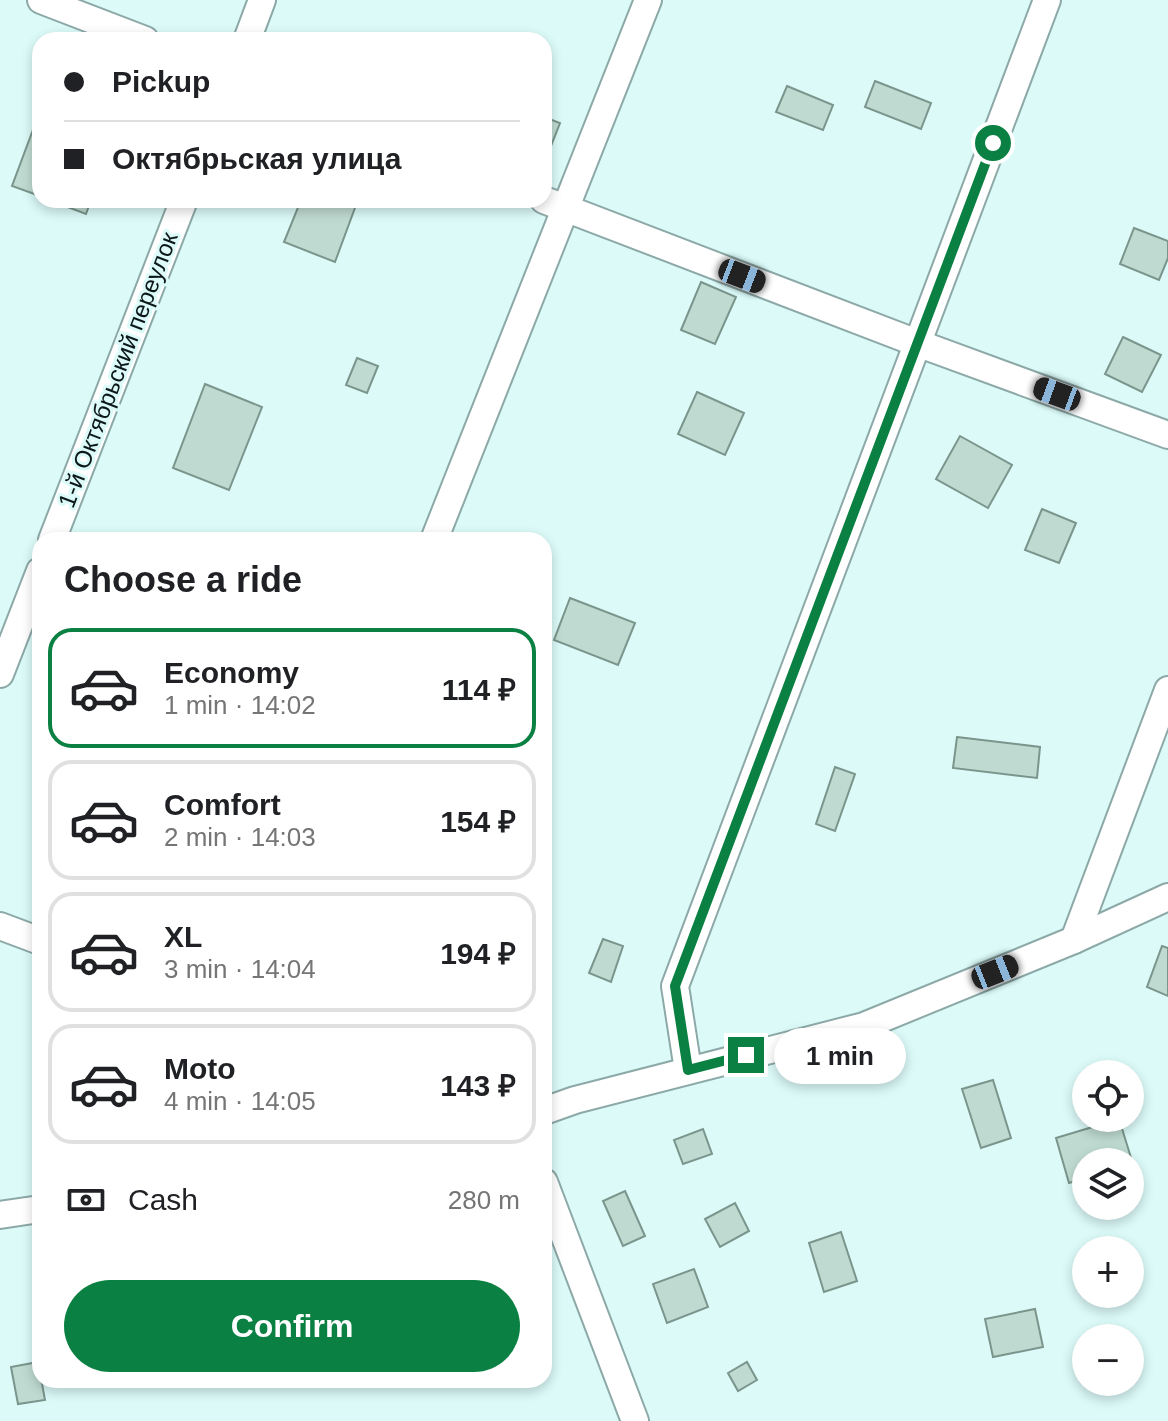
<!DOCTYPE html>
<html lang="en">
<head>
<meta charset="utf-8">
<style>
	:root { --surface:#fff; --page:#f2f2f2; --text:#202124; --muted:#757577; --line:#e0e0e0; --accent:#0b8043 }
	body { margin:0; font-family:Arial,sans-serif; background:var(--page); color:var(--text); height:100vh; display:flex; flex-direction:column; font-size:30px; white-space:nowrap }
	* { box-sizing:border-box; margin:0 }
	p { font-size:26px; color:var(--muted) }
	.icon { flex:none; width:44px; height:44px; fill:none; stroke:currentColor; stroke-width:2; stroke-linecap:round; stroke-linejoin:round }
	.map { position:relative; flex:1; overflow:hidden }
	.drawer { position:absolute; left:32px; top:532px; width:520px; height:856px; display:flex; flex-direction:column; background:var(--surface); border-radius:24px; box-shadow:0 4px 12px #0003 }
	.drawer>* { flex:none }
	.banner { position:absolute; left:32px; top:32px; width:520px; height:176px; border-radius:24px; box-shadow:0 4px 12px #0003; display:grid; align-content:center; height:176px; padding:0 32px; background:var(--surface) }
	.tools { position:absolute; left:1072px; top:1060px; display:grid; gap:16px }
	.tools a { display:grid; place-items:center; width:72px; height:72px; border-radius:50%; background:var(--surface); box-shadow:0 4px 12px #0003; font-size:40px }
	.end { position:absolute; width:36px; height:36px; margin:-18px; border:10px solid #0b8043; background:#fff; box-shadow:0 0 0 4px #fff }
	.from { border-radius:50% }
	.bubble { position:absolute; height:56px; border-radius:28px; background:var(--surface); box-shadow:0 4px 12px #0003; font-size:26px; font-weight:700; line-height:56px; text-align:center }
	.car { position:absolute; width:24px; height:48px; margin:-24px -12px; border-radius:10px; box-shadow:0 0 6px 2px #0007; background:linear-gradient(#222 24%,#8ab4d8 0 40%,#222 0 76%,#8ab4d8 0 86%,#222 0) }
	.banner b { display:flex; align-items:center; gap:28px; height:76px; font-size:30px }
	.banner b+b { border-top:2px solid var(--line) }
	.banner i { width:20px; height:20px; background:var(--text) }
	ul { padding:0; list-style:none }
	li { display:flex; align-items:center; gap:24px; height:120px; margin:0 16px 12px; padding:0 16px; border:4px solid var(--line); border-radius:24px }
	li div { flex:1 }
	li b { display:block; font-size:30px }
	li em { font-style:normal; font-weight:700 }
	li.on { border-color:var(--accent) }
	li>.icon { width:72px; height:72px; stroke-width:1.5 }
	h2 { padding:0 32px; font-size:36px; line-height:96px }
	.pay { display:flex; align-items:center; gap:20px; height:88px; padding:0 32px; font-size:30px }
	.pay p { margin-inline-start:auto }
	.primary-button { display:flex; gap:16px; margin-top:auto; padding:16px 32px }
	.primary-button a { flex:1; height:92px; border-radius:48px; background:var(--accent); color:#fff; font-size:32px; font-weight:700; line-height:92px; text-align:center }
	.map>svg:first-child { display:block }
	.building { fill:#bfdbd1; stroke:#7b958c; stroke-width:2 }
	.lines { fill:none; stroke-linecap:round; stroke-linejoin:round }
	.street-casing { stroke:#8ca9a8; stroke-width:30 }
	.street { stroke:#fff; stroke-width:26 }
	.route { stroke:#0b8043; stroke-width:10 }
	.labels { text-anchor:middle; stroke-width:6; stroke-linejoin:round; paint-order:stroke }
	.street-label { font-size:24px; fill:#0c1817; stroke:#dbfaf8 }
</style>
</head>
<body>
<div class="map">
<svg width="1168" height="1421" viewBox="0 0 1168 1421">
	<rect width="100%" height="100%" fill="#dbfaf8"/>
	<!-- building -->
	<g class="building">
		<path d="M875,81L931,103L921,129L865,107Z"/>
		<path d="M787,86L833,105L823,130L776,112Z"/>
		<path d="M40,111V196L12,186Z"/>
		<path d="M544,117L560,123L549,151L544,149Z"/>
		<path d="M49,200H91L86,214Z"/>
		<path d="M301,200H343L356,205L335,262L284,242Z"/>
		<path d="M1134,228L1168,241V258L1159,280L1120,264Z"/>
		<path d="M701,282L736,297L715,344L681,330Z"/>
		<path d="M1123,337L1161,355L1142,392L1105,374Z"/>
		<path d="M357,358L378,366L367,393L346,385Z"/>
		<path d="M205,384L262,407L229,490L173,468Z"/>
		<path d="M697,392L744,413L725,455L678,434Z"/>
		<path d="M960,436L1012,465L988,508L936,479Z"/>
		<path d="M1042,509L1076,523L1059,563L1025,550Z"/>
		<path d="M570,598L635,623L618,665L554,640Z"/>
		<path d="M957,737L1040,747L1037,778L953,768Z"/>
		<path d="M835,767L855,774L835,831L816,824Z"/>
		<path d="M603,939L623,946L611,982L589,973Z"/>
		<path d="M1162,946L1168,948V996L1147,987Z"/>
		<path d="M993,1080L1011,1138L981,1148L962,1089Z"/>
		<path d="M1119,1119L1133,1164L1130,1165V1162H1086V1178L1069,1183L1056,1138Z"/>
		<path d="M703,1129L712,1154L683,1164L674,1140Z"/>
		<path d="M625,1191L645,1236L623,1246L603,1201Z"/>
		<path d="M735,1203L749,1231L720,1247L705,1219Z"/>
		<path d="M841,1232L857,1281L824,1292L809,1243Z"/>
		<path d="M694,1269L708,1307L667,1323L653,1284Z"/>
		<path d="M1035,1309L1043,1347L993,1357L985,1319Z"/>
		<path d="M38,1362L45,1400L18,1404L11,1367Z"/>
		<path d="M747,1362L757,1380L738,1391L728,1373Z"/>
	</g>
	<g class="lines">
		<!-- street casing -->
		<g class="street-casing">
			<g id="street">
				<path d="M41,0L145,40"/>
				<path d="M247,40L262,0"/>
				<path d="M544,200L917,343L1168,435"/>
				<path d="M52,540L184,200"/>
				<path d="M434,540L648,0"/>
				<path d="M0,674L40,571"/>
				<path d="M0,926L40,941"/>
				<path d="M1074,940L1168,690"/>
				<path d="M688,1070L675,986L1047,0"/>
				<path d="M544,1111L575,1100L864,1026L1074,940L1168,897"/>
				<path d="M544,1182L635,1421"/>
				<path d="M0,1215L40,1209"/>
			</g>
		</g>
		<!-- street -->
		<use href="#street" class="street"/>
	</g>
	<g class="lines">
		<!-- route -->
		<path class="route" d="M746,1055L688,1070L675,986L993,143"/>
	</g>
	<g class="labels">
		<!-- street labels -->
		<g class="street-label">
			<text transform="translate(118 370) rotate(-69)" y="8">1-й Октябрьский переулок</text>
		</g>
	</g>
</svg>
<div class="tools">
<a><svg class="icon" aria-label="locate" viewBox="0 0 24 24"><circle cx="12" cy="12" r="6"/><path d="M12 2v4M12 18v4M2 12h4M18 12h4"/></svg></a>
<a><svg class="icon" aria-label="layers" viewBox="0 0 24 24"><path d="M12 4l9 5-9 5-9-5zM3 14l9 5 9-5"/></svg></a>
<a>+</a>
<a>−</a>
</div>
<i class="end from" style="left:993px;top:143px"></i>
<i class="end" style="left:746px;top:1055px"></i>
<div class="bubble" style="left:774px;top:1028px;width:132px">1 min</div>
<i class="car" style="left:742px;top:276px;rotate:111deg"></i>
<i class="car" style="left:1057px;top:394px;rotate:290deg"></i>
<i class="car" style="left:995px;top:972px;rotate:68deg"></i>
<div class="banner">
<b><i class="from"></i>Pickup</b>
<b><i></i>Октябрьская улица</b>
</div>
<section class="drawer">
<h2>Choose a ride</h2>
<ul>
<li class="on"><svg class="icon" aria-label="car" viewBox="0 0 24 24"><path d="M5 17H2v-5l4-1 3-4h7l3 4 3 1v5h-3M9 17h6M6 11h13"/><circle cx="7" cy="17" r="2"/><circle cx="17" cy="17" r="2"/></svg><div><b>Economy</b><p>1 min · 14:02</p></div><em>114 ₽</em></li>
<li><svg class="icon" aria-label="car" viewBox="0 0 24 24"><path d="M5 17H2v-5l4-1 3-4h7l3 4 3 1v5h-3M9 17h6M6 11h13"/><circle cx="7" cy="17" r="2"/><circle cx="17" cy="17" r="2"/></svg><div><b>Comfort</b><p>2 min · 14:03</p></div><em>154 ₽</em></li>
<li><svg class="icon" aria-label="car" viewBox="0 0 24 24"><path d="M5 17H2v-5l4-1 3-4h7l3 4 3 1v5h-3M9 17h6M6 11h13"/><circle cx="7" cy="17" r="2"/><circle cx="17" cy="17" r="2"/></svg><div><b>XL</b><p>3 min · 14:04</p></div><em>194 ₽</em></li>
<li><svg class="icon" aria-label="car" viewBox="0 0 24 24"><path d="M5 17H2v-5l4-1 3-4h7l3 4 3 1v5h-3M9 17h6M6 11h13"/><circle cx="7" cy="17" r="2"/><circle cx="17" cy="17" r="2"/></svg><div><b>Moto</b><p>4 min · 14:05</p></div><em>143 ₽</em></li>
</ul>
<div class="pay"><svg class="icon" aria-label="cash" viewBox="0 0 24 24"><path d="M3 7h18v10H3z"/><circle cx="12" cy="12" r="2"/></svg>Cash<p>280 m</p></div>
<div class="primary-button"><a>Confirm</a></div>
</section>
</div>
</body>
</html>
